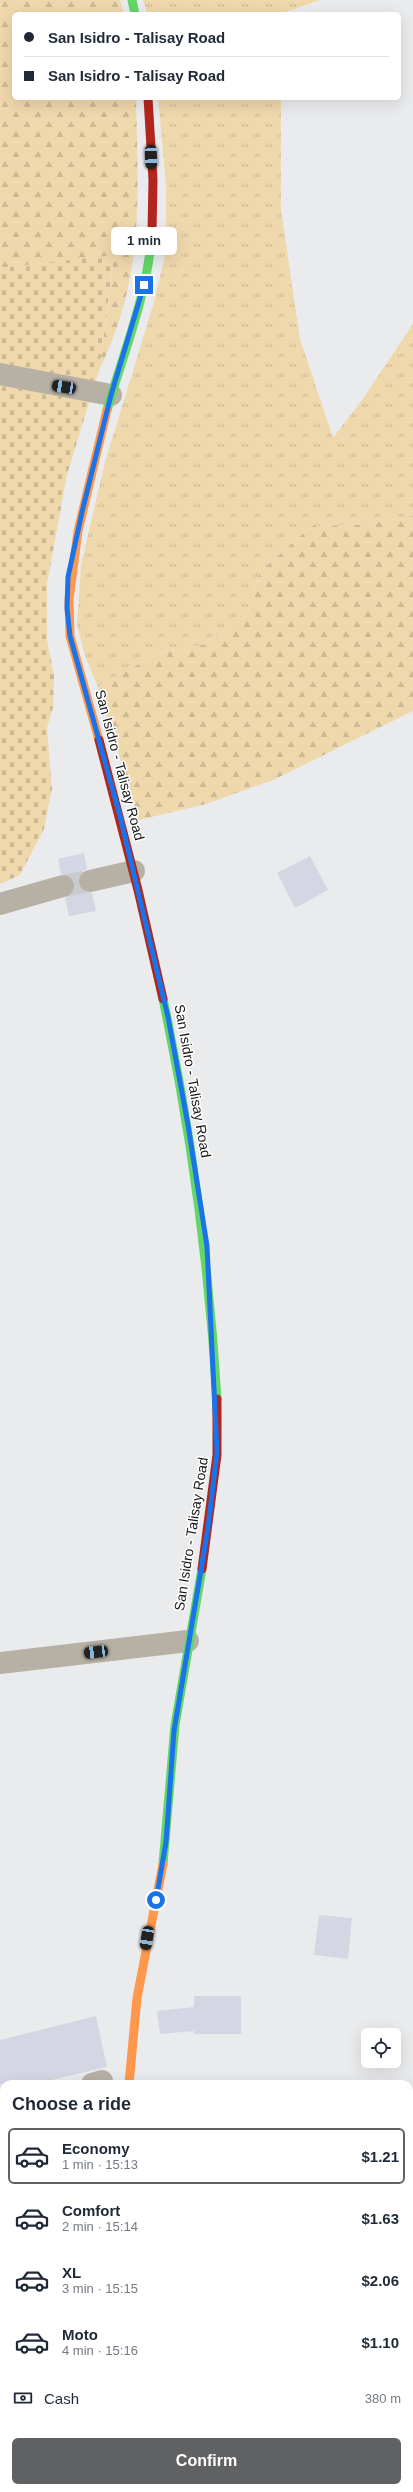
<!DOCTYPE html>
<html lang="en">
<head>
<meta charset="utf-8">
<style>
	:root { --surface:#fff; --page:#f2f2f3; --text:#1f2937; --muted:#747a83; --line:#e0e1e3; --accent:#606163 }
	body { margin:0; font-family:Arial,sans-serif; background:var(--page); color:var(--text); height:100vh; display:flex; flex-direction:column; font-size:15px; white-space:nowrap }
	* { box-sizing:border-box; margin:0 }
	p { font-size:13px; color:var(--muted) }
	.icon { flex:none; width:22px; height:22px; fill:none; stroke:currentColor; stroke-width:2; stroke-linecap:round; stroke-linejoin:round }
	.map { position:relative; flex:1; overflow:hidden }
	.sheet { position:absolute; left:0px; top:2080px; width:413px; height:412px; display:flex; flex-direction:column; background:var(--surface); border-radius:12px 12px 0 0; box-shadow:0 4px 16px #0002 }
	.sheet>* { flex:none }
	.guide { position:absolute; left:12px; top:12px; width:389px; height:88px; border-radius:6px; box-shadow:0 4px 16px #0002; display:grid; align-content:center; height:88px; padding:0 12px; background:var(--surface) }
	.fabs { position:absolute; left:361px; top:2028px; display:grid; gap:8px }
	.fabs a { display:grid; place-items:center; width:40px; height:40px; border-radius:6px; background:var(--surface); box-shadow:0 4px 16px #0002; font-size:20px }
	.end { position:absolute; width:18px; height:18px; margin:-9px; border:5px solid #1a73e8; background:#fff; box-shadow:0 0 0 2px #fff }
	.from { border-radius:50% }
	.bubble { position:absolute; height:28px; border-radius:6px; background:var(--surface); box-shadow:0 4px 16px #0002; font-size:13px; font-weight:700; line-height:28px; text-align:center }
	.car { position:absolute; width:12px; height:24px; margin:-12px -6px; border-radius:5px; box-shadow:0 0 3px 1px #0007; background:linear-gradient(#222 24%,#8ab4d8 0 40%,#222 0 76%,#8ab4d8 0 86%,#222 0) }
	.guide b { display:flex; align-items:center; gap:14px; height:38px; font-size:15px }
	.guide b+b { border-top:1px solid var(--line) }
	.guide i { width:10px; height:10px; background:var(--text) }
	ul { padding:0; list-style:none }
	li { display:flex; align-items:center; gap:12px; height:56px; margin:0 8px 6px; padding:0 4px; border:2px solid transparent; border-radius:6px }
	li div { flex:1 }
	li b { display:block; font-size:15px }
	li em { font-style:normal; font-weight:700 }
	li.active { border-color:var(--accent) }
	li>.icon { width:36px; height:36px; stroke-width:1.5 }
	h2 { padding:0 12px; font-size:18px; line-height:48px }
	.pay { display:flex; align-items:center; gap:10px; height:44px; padding:0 12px; font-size:15px }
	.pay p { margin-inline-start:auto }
	.cta { display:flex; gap:8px; margin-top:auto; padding:8px 12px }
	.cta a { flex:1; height:46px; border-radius:6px; background:var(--accent); color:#fff; font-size:16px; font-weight:700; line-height:46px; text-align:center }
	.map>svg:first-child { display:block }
	.grass { fill:url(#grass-tufts) }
	.forest { fill:url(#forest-firs) }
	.cemetery { fill:url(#cemetery-stones) }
	.building { fill:#d4d7e3 }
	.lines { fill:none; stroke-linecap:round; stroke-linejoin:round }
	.street-tunnel { stroke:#cacbcd; stroke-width:22; stroke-dasharray:22 11; stroke-linecap:butt }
	.street { stroke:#b7b0a5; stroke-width:22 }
	.fast { stroke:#63d668; stroke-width:9 }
	.slow { stroke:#ff974d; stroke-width:9 }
	.jam { stroke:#b3261e; stroke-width:9 }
	.route { stroke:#1a73e8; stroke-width:5 }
	.labels { text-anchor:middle; stroke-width:3; stroke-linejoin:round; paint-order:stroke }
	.street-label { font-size:14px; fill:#161718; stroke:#fff }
</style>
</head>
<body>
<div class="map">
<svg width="413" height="2492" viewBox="0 0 413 2492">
	<defs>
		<pattern id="grass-tufts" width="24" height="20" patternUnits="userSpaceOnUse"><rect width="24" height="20" fill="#f0d8ad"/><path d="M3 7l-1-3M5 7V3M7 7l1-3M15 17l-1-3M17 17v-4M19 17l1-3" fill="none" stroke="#cdb994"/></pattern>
		<pattern id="forest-firs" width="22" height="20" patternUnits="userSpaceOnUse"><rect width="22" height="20" fill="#f0d8ad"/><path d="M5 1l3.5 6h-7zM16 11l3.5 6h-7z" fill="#cdb994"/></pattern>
		<pattern id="cemetery-stones" width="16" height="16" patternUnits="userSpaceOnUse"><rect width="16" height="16" fill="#f0d8ad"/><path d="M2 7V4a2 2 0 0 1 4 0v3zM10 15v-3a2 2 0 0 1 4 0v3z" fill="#cdb994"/></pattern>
	</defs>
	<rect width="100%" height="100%" fill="#eaebed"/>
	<!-- grass -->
	<g class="grass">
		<path d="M143,0H320L280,14H147Z"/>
		<path d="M158,98H281V210L300,339L333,438L362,400L413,324V516L361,525L312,526L260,572L247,616L203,645L159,653L98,687L85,656L77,625L81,565L105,462L154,302L164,260L166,241V185Z"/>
	</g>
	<!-- forest -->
	<g class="forest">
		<path d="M0,0H120L124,14H14V98H136C138,197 145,278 99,370L114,256L0,268Z"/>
		<path d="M413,516V711L273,780L206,804L139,820L98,687L159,653L203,645L247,616L260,572L312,526L361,525Z"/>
	</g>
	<!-- cemetery -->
	<path class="cemetery" d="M114,255L99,370L67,475L47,584V640L54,676L53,707L47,728L52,789L44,829L20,875L0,884V268Z"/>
	<!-- building -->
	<g class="building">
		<path d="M84,853L87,869L81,872L78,883L81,890L92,893L96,911L69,916L65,898L72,894L75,883L71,877L61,874L58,859Z"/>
		<path d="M310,856L328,890L295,908L277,873Z"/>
		<path d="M319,1915L352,1918L348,1959L314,1955Z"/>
		<path d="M194,1996H241V2034H194V2031L160,2034L157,2011L194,2007Z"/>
		<path d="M96,2016L107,2067L34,2084H0V2040Z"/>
	</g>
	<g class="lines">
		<!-- street-tunnel -->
		<path class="street-tunnel" d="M63,886L90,881"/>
		<!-- street -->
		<g class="street">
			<path d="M0,374L111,395"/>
			<path d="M90,881L134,871"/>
			<path d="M0,904L63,886"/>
			<path d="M0,1663L188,1641"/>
			<path d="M92,2084L102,2081"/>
			<path d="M0,2111L4,2109"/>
		</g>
		<!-- fast -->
		<g class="fast">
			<path d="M132,0L135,14"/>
			<path d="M107,410C124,351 148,293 152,232"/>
			<path d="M163,999C191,1131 209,1264 217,1399"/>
			<path d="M163,1864L175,1725L202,1569"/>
			<path d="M156,2488L157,2492"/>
		</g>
		<!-- slow -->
		<g class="slow">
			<path d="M99,740L70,636L69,600L78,531L107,410"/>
			<path d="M129,2084L137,1998L163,1864"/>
		</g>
		<!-- jam -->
		<g class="jam">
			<path d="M148,98L153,180L152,232"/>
			<path d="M99,740L138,890L163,999"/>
			<path d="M202,1569L217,1455V1399"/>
		</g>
	</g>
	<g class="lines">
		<!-- route -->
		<path class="route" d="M144,285L111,395L82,512L68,577L67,608L70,636L120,816L168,1017L188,1125L207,1246L217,1452L208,1528L174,1731L166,1842L156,1900"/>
	</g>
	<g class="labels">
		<!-- street labels -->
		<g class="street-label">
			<text transform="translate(120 765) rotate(75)" y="5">San Isidro - Talisay Road</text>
			<text transform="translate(193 1081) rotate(80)" y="5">San Isidro - Talisay Road</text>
			<text transform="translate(191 1534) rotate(-81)" y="5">San Isidro - Talisay Road</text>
		</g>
	</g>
</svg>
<div class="fabs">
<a><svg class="icon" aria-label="locate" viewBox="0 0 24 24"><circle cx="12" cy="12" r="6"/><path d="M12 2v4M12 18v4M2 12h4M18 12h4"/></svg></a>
</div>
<i class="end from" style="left:156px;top:1900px"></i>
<i class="end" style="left:144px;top:285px"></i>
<div class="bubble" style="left:111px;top:227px;width:66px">1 min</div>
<i class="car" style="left:151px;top:157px;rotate:178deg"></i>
<i class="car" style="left:64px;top:387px;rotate:279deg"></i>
<i class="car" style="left:96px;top:1652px;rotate:263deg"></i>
<i class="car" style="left:147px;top:1938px;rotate:189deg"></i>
<div class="guide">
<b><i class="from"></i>San Isidro - Talisay Road</b>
<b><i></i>San Isidro - Talisay Road</b>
</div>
<section class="sheet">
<h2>Choose a ride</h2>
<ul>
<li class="active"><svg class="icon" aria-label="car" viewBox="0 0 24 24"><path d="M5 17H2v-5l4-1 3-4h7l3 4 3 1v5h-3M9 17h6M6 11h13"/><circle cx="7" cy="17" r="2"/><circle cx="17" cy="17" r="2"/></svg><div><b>Economy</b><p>1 min · 15:13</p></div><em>$1.21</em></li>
<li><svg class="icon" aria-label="car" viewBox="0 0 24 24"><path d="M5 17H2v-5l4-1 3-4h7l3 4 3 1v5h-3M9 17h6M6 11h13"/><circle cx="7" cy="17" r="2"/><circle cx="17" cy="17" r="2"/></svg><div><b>Comfort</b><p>2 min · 15:14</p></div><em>$1.63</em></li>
<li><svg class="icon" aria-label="car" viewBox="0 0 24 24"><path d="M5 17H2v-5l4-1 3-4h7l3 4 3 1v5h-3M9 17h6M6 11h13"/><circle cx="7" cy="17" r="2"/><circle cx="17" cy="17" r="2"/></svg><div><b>XL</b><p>3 min · 15:15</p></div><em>$2.06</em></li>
<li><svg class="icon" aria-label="car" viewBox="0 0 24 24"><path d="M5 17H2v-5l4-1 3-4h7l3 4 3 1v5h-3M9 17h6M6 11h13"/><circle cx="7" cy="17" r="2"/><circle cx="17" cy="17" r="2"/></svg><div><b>Moto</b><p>4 min · 15:16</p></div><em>$1.10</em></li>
</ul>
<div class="pay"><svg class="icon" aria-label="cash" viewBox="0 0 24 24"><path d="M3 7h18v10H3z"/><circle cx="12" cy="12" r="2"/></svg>Cash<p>380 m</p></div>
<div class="cta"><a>Confirm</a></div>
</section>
</div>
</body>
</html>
